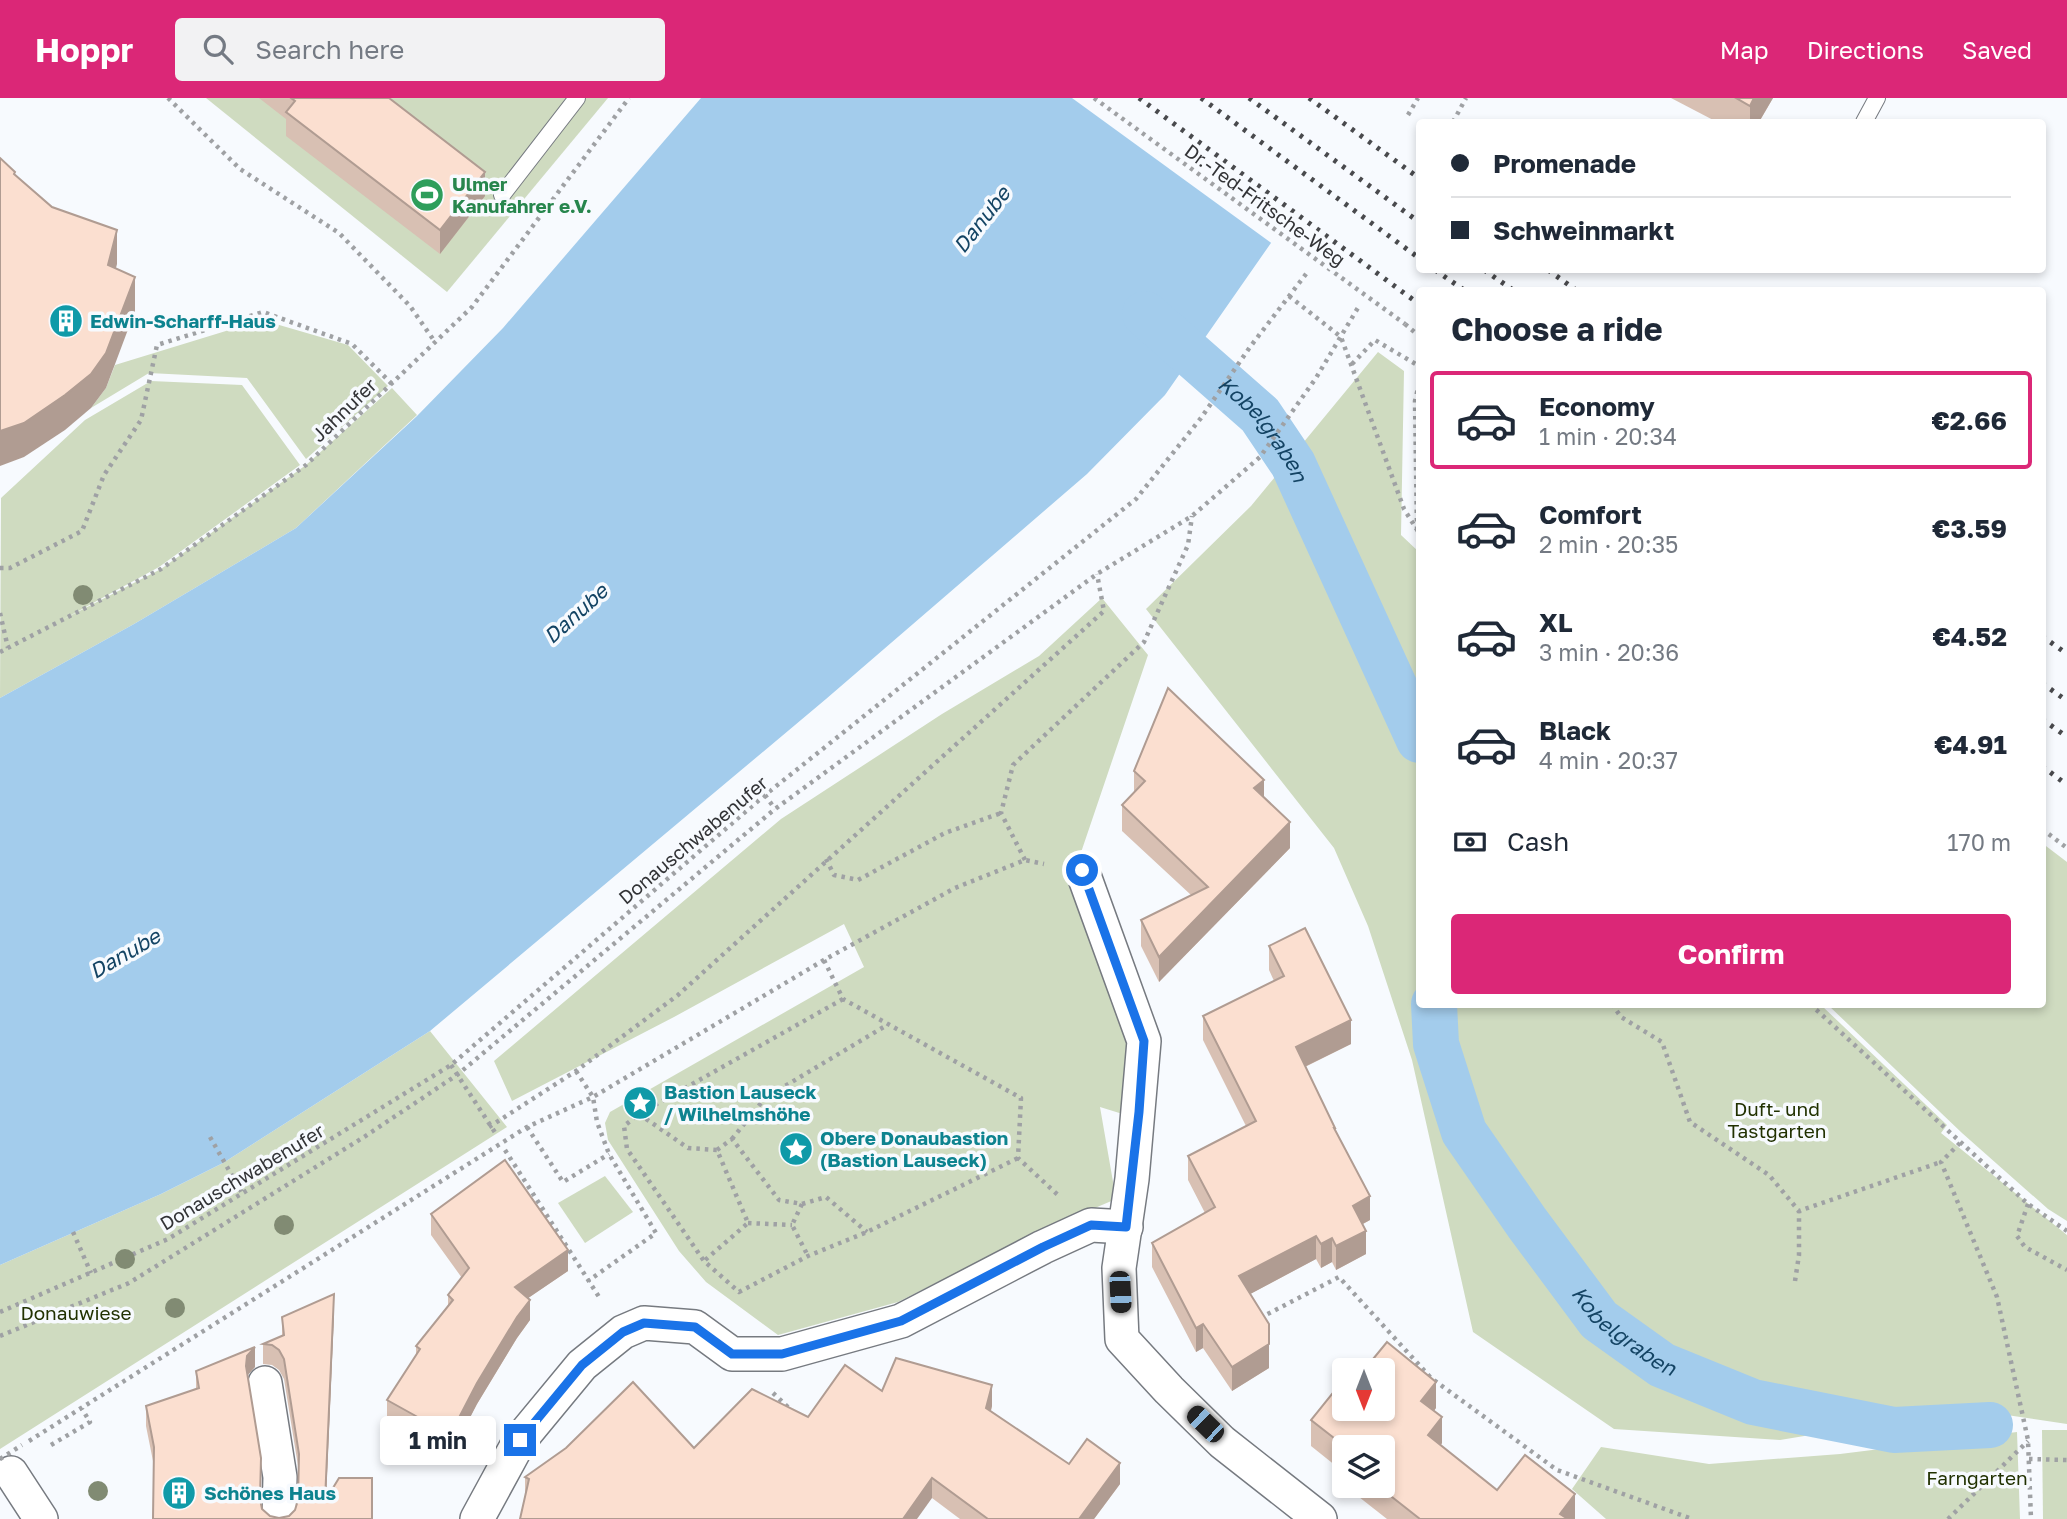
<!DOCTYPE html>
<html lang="en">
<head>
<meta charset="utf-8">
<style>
	:root { --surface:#fff; --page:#f2f2f3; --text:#1f2937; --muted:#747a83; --line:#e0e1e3; --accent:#db2777 }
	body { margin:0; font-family:"Golos Text",sans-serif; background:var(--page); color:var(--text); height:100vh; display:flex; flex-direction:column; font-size:26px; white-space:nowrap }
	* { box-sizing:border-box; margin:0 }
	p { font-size:23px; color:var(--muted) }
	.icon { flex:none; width:38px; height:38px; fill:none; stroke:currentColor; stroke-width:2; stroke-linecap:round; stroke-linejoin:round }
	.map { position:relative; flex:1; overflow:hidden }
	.details { position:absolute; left:1416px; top:189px; width:630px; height:721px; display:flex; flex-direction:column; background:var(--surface); border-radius:7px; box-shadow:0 4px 10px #0003 }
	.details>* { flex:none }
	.guide { position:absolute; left:1416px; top:21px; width:630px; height:154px; border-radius:7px; box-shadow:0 4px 10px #0003; display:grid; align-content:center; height:154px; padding:0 35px; background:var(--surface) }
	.needle { width:46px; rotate:180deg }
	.fabs { position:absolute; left:1332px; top:1260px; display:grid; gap:14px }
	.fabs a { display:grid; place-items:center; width:63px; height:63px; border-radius:7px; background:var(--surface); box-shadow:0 4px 10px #0003; font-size:35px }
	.end { position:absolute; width:32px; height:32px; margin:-16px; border:9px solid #1a73e8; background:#fff; box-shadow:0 0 0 4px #fff }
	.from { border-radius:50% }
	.bubble { position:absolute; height:49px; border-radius:7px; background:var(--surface); box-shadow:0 4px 10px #0003; font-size:23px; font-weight:700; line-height:49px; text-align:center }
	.car { position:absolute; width:21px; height:42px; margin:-21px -10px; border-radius:9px; box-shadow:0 0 5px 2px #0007; background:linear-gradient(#222 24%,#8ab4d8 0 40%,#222 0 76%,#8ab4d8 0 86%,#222 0) }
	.guide b { display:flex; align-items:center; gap:24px; height:66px; font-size:26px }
	.guide b+b { border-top:2px solid var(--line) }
	.guide i { width:18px; height:18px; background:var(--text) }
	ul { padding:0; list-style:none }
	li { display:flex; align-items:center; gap:21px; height:98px; margin:0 14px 10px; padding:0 21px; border:4px solid transparent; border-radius:7px }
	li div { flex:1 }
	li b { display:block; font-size:26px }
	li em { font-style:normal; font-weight:700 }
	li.selected { border-color:var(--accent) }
	li>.icon { width:63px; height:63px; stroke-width:1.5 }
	h2 { padding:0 35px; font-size:32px; line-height:84px }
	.pay { display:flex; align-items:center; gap:18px; height:77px; padding:0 35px; font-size:26px }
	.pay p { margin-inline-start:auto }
	.primary-button { display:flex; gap:14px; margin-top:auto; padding:14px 35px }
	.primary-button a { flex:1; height:80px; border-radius:7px; background:var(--accent); color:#fff; font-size:28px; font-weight:700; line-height:80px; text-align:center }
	header { display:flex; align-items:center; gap:42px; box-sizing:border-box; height:98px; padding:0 35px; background:var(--accent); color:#fff }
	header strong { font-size:33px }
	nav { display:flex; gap:38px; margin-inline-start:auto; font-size:24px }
	.search { width:490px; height:63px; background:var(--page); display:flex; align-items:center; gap:18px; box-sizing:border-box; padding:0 24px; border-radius:7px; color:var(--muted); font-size:26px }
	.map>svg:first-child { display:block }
	.green { fill:#cfdbc0 }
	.water { fill:#a3ccec }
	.pier { fill:#f7fafe }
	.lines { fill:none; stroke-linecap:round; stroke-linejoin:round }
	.canal { stroke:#a3ccec; stroke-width:46 }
	.lane-casing { stroke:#767a80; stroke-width:18 }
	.street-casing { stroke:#767a80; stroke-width:36 }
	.path { stroke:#9fa1a4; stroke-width:4.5; stroke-dasharray:3.5 5; stroke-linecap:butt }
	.lane { stroke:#fff; stroke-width:16 }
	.street { stroke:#fff; stroke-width:33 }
	.rail { stroke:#494a4d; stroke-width:5; stroke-dasharray:3.5 7; stroke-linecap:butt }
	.path-bridge { stroke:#9fa1a4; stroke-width:4.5; stroke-dasharray:3.5 5; stroke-linecap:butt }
	.tree { fill:#818b73 }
	.wall { fill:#d8c0b3 }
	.shaded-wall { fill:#b09c92 }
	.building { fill:#fbdfd0; stroke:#b09c92; stroke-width:2 }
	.route { stroke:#1a73e8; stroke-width:9 }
	.labels { text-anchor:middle; stroke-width:7; stroke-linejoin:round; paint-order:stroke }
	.leisure-label { font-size:19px; font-weight:bold; fill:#27864d; stroke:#f7fafe; text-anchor:start }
	.street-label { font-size:19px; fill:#323336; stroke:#f7fafe }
	.culture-label { font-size:19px; font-weight:bold; fill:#0d838f; stroke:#f7fafe; text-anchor:start }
	.park-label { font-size:19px; fill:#213101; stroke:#f7fafe }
	.water-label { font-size:21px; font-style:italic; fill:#144464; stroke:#f7fafe }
</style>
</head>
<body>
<header>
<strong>Hoppr</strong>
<div class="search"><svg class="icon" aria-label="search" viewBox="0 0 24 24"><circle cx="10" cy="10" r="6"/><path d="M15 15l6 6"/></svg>Search here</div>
<nav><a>Map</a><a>Directions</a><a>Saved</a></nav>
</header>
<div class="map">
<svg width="2067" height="1421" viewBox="0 0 2067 1421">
	<rect width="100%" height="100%" fill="#f7fafe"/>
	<!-- green -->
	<g class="green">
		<path d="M206,0H608L447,194Z"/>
		<path d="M262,222L348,247L388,288L306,361L247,280L149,275L91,310L106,290L115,267Z"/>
		<path d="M1378,254L1404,273L1401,437L1419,454V906L1821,907L1947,1027L1941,1035L2067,1137V1326L1993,1315L1883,1325L1780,1342L1614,1331L1473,1234L1412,962L1368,828L1334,750L1146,511L1251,408Z"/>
		<path d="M151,283L242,287L300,367L159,469L62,522L161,471L306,367L392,290L417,317L296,430L134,526L0,600L1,400L85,322Z"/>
		<path d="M1102,500L1148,557L1073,778L1135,943L1129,1018L1100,1009L1116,1101L1034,1136L898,1204L778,1237L706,1184L679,1153L608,1042L605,1025L610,1014L864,869L844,826L674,919L512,1003L494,963L781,721L942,616L1039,558Z"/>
		<path d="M2042,745L2067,764V1123L2048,1111L1962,1035L1828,907L2042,906Z"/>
		<path d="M430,933L507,1029L0,1351V1167L161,1096L223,1065Z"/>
		<path d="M605,1078L633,1114L585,1145L558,1105Z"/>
		<path d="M2042,1332H2067V1421H2043Z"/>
		<path d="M2017,1334L2020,1421H1606L1572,1391L1601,1349L1709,1366L1840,1356Z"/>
	</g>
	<!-- water -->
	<path class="water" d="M701,0H1372L1165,297L1087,376L826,601L430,933L223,1065L161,1096L0,1167V600L134,526L296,430L417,318L503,230Z"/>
	<!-- pier -->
	<path class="pier" d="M1072,0H1375L1274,147Z"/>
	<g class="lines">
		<!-- canal -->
		<g class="canal">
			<path id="s1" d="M1145,216L1260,317L1293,366L1419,642"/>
			<path id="s2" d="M1434,906L1436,946L1464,1034L1527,1125L1599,1222L1662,1267L1753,1304L1894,1332L1990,1327"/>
		</g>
		<!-- lane casing -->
		<g class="lane-casing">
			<g id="lane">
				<path d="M1864,24L1877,0"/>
				<path d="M502,97L577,0"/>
			</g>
		</g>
		<!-- street casing -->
		<g class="street-casing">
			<g id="street">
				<path d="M1082,772L1144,943L1132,1081L1119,1170L1122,1241L1169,1292L1222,1344L1320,1421"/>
				<path d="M265,1285L280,1379L279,1421"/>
				<path d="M11,1375L41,1421"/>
				<path d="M477,1421L520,1342L582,1267L623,1234L644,1225L695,1229L732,1256H782L901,1223L1043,1149L1091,1127L1126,1129"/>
			</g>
		</g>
		<!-- path -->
		<g class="path">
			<path d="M168,0L240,71L339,135L410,208L435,244"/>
			<path d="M1408,17L1418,0"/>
			<path d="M1453,24L1466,0"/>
			<path d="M1289,198L1341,239L1404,411L1419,435"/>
			<path d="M1405,226L1419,238"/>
			<path d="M1352,266L1375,242L1419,268"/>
			<path d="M1417,432L1415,303L1419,286"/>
			<path d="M0,470H10L82,433L104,377L141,322L157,247L263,214L352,246L392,286"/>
			<path d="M0,515L8,550"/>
			<path d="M0,554L161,471L306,367L472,209L629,0"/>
			<path d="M765,697L775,711"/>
			<path d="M2042,731L2067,750"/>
			<path d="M826,761L834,777L858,782L945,735L1001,715"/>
			<path d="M1025,762L1001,715L1013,667L1144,544L1188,447L1192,418"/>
			<path d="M824,862L843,901L1021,1000L1018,1060L1059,1098"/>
			<path d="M843,901L639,1016L624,1028L627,1051L704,1163L739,1194L808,1158L867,1134L1018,1060"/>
			<path d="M1612,906L1621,919L1662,944L1690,1024L1769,1077L1799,1113L1941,1064"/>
			<path d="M1810,906L2028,1106L2067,1133"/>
			<path d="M451,967L496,1036"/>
			<path d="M576,973L593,999L597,1024L609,1056L656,1135L588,1183"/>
			<path d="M639,1016L688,1050L717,1052L748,1125L704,1163"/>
			<path d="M489,1029L576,973L678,897L1104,513L1097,476"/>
			<path d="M527,1029L563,1084L609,1056"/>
			<path d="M210,1039L242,1095"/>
			<path d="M732,1041L765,1000L887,927"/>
			<path d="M1960,1045L1941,1064L1997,1199L2028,1342L2031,1421"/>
			<path d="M505,1052L601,1202"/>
			<path d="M717,1052L732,1041L779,1102L802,1106L792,1127L808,1158"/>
			<path d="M802,1106L826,1099L867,1134"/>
			<path d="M2028,1106L2017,1138L2025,1149L2067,1172"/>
			<path d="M748,1125L792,1127"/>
			<path d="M73,1134L91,1175"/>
			<path d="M1795,1183L1799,1157V1113"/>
			<path d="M0,1214L168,1141L451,967L765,697L1136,401L1201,320L1250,249L1309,172"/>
			<path d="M1260,1220L1339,1179L1431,1280L1557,1372L1692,1421"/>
			<path d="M0,1238L129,1185L364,1039L457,977L775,711L1097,476L1192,418L1260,359L1316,280L1359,208"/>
			<path d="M773,1295L790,1311"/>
			<path d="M29,1343L527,1029L593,999L824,862L955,790L1025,762L1044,766"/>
			<path d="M51,1347L90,1324L82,1311"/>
			<path d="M2029,1361L2067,1362"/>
			<path d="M1948,1421L2028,1343"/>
		</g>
		<!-- lane -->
		<use href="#lane" class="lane"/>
		<!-- street -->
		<use href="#street" class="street"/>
		<!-- rail -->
		<g class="rail">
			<path d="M1139,0L1419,206"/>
			<path d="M1201,0L1419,160"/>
			<path d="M1249,0L1419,124"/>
			<path d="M1309,0L1419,80"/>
			<path d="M1435,172L1464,192"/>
			<path d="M1484,172L1513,192"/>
			<path d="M1548,172L1576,192"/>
			<path d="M2042,538L2067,556"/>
			<path d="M2042,585L2067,603"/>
			<path d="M2042,621L2067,639"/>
			<path d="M2042,668L2067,687"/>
		</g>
		<!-- path-bridge -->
		<g class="path-bridge">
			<path d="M1094,0L1405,226"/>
			<path d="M0,1361L22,1347"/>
		</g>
	</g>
	<!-- trees -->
	<g class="tree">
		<circle cx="83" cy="497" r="10"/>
		<circle cx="284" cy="1127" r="10"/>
		<circle cx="125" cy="1161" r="10"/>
		<circle cx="175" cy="1210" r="10"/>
		<circle cx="98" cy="1393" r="10"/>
	</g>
	<!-- wall -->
	<g class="wall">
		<path d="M259,0H389L485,98L440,156L286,38V21Z"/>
		<path d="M1671,0H1773L1759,24H1717Z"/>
		<path d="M1134,673L1264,700L1290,750L1159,884L1141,848V822L1191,797L1122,733V707L1134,696Z"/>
		<path d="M1269,848L1351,946L1305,969L1335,1034L1370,1122L1363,1126L1366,1156L1336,1172L1332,1164L1321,1170L1316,1161L1250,1196L1269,1270L1232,1293L1203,1250L1196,1254L1152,1169V1145L1205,1115L1188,1082V1058L1246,1028L1203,942V918L1274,883L1269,872Z"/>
		<path d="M431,1116L568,1173L528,1200L530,1222L517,1240L477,1306L450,1358L387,1323V1302L416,1257V1248L448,1208V1197L462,1180L431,1137Z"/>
		<path d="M334,1216L326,1401L372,1421H153L154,1368L146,1328V1308L196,1291V1273L255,1269L247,1277L260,1403L262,1411L270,1418L279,1420L289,1418L295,1412L298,1402L299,1374L284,1281L279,1272L272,1267L263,1266V1246L282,1238V1219Z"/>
		<path d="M882,1293L992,1308L991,1313L1069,1366L1120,1386L1094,1421H960L932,1400L525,1399V1379L694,1350L808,1319Z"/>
		<path d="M1436,1310L1434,1313L1442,1345L1441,1347L1497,1392L1575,1421H1387L1345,1388H1382L1344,1349V1387L1336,1381V1368L1311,1348V1322Z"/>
	</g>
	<!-- shaded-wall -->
	<g class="shaded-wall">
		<path d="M1754,0H1773L1759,24H1750V8Z"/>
		<path d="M485,74V98L440,156V132Z"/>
		<path d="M117,132V166L108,201V167Z"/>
		<path d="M135,179V213L106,290L91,310L65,332L24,359L0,368V333Z"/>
		<path d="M1264,682V707L1254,690Z"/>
		<path d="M1290,724V750L1159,884V859Z"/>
		<path d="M1351,922V946L1296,973V949Z"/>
		<path d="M1370,1098V1122L1353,1131V1108Z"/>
		<path d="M1366,1133V1156L1336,1172V1148Z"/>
		<path d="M1316,1138V1161L1239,1202V1178Z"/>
		<path d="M1332,1140V1164L1321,1170V1146Z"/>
		<path d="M568,1152V1173L515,1209V1189Z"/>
		<path d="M334,1196V1216L325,1421V1403Z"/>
		<path d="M530,1202V1222L517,1240L477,1306L450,1358V1337L477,1285L517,1219Z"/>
		<path d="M1203,1226V1250L1196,1254V1230Z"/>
		<path d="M1269,1246V1270L1232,1293V1269Z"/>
		<path d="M255,1249V1269L247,1278L246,1268L247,1258Z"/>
		<path d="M1436,1284V1310L1421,1329V1303Z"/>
		<path d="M992,1287V1308L986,1330V1310Z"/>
		<path d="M1442,1319V1345L1428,1363V1337Z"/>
		<path d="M1120,1365V1386L1094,1421H1079Z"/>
		<path d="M932,1380V1400L917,1421H903Z"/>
		<path d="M1575,1396V1421H1560V1416Z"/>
	</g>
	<!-- building -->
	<g class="building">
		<path d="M291,0H389L485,74L440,132L286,14L295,3Z"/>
		<path d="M1736,0H1754L1750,8Z"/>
		<path d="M0,60L15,74L14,76L52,109L117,132L108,167L135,179L106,255L91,276L65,297L24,325L0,333Z"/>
		<path d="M1168,590L1264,682L1254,690L1290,724L1159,859L1141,822L1208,789L1122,707L1145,683L1134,673Z"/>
		<path d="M1305,830L1351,922L1296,949L1335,1030H1334L1370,1098L1353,1108L1366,1133L1336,1148L1332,1140L1321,1146L1316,1138L1239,1178L1269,1226V1246L1232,1269L1203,1226L1196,1230L1152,1145L1215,1109L1188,1058L1256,1023L1203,918L1284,878L1269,848Z"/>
		<path d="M505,1062L568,1152L515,1189L530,1202L517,1219L477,1285L450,1337L387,1302L420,1251L416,1248L453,1202L448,1197L469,1170L431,1116Z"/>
		<path d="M334,1196L325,1403L339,1380H372V1421H153L154,1349L146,1308L199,1290L196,1273L255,1249L247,1258L246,1268L261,1360L260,1401L262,1411L270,1418L279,1420L289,1418L295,1412L298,1402L299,1356L284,1261L279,1252L272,1247L263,1246L284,1237L282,1219Z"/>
		<path d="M1387,1244L1436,1284L1421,1303L1442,1319L1428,1337L1497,1392L1525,1357L1575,1396L1560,1416L1568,1421H1420L1378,1388H1382V1349H1344V1361L1336,1354L1343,1347L1311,1322L1344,1281V1311H1382V1272H1364Z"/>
		<path d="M896,1260L992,1287L986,1310L1069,1366L1087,1341L1120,1365L1079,1421H988L932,1380L903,1421H520L529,1381L525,1379L566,1350L633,1284L694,1350L752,1291L808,1319L845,1267L882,1293Z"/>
	</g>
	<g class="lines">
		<!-- route -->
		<path class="route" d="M520,1342L582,1267L623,1234L644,1225L695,1229L732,1256H782L901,1223L1043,1149L1091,1127L1126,1129L1139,1014L1144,943L1082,772"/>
	</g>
	<!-- icons -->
	<defs>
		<g id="stadium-disc" transform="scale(1.75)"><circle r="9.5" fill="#2e9e5b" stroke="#f7fafe"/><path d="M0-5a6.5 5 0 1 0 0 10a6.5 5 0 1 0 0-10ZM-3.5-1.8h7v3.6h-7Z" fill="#fff"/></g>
		<g id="building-disc" transform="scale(1.75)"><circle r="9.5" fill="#0f9aa8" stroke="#f7fafe"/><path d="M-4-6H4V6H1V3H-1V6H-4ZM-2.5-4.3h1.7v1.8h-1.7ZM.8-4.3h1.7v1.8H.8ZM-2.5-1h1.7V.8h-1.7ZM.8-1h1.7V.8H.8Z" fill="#fff"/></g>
		<g id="sight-disc" transform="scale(1.75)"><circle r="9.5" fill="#0f9aa8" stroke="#f7fafe"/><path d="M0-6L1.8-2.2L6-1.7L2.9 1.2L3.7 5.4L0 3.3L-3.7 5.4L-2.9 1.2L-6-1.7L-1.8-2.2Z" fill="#fff"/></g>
	</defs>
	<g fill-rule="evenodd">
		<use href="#stadium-disc" x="427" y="97"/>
		<use href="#building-disc" x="66" y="223"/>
		<use href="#sight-disc" x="640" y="1005"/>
		<use href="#sight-disc" x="796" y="1051"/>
		<use href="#building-disc" x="179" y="1395"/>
	</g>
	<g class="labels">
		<!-- leisure labels -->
		<g class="leisure-label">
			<text x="452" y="93">Ulmer<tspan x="452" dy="22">Kanufahrer e.V.</tspan></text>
		</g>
		<!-- street labels -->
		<g class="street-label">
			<text transform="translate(1265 107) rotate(36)" y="7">Dr.-Ted-Fritsche-Weg</text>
			<text transform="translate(344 312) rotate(-44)" y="7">Jahnufer</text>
			<text transform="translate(693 742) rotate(-40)" y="7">Donauschwabenufer</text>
			<text transform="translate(242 1079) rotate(-31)" y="7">Donauschwabenufer</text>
		</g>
		<!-- culture labels -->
		<g class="culture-label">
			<text x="90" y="230">Edwin-Scharff-Haus</text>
			<text x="664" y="1001">Bastion Lauseck<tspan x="664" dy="22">/ Wilhelmshöhe</tspan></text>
			<text x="820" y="1047">Obere Donaubastion<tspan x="820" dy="22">(Bastion Lauseck)</tspan></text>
			<text x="204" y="1402">Schönes Haus</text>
		</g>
		<!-- park labels -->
		<g class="park-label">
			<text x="1777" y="1018">Duft- und<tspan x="1777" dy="22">Tastgarten</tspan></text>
			<text x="76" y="1222">Donauwiese</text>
			<text x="1977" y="1387">Farngarten</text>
		</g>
		<!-- water labels -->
		<g class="water-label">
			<text transform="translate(982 122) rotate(-52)" y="7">Danube</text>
			<text dy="7" stroke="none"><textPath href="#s1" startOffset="166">Kobelgraben</textPath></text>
			<text transform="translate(576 516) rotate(-42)" y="7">Danube</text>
			<text transform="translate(125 856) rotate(-30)" y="7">Danube</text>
			<text dy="7" stroke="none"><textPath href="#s2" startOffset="390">Kobelgraben</textPath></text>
		</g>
	</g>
</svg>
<div class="fabs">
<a><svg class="needle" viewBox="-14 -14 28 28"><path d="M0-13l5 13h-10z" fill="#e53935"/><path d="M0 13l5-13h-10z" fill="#747a83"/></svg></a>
<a><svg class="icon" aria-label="layers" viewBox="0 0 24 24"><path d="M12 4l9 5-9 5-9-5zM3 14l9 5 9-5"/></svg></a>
</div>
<i class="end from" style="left:1082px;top:772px"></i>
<i class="end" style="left:520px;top:1342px"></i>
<div class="bubble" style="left:380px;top:1318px;width:116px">1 min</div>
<i class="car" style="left:1120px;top:1194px;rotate:177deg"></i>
<i class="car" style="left:1205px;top:1326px;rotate:314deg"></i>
<div class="guide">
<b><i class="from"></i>Promenade</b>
<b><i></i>Schweinmarkt</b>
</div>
<section class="details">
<h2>Choose a ride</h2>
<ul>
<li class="selected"><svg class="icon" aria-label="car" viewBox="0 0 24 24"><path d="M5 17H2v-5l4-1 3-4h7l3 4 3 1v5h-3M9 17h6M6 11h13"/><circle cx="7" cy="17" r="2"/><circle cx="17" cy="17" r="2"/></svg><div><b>Economy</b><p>1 min · 20:34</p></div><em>€2.66</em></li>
<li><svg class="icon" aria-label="car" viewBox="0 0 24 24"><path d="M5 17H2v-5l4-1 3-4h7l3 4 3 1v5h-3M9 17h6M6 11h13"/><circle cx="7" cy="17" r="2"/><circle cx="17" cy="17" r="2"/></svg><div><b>Comfort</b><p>2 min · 20:35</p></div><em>€3.59</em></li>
<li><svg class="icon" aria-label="car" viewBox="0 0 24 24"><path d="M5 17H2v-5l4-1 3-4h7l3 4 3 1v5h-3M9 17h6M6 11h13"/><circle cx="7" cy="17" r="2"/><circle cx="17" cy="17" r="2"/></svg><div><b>XL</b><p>3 min · 20:36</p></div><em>€4.52</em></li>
<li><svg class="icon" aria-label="car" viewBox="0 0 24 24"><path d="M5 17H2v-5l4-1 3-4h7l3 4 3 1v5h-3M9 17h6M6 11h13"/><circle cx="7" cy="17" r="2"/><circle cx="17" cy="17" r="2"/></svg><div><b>Black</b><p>4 min · 20:37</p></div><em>€4.91</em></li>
</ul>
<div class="pay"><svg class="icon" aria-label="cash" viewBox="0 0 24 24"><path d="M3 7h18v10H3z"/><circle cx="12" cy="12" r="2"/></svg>Cash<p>170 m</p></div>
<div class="primary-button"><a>Confirm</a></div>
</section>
</div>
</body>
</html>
